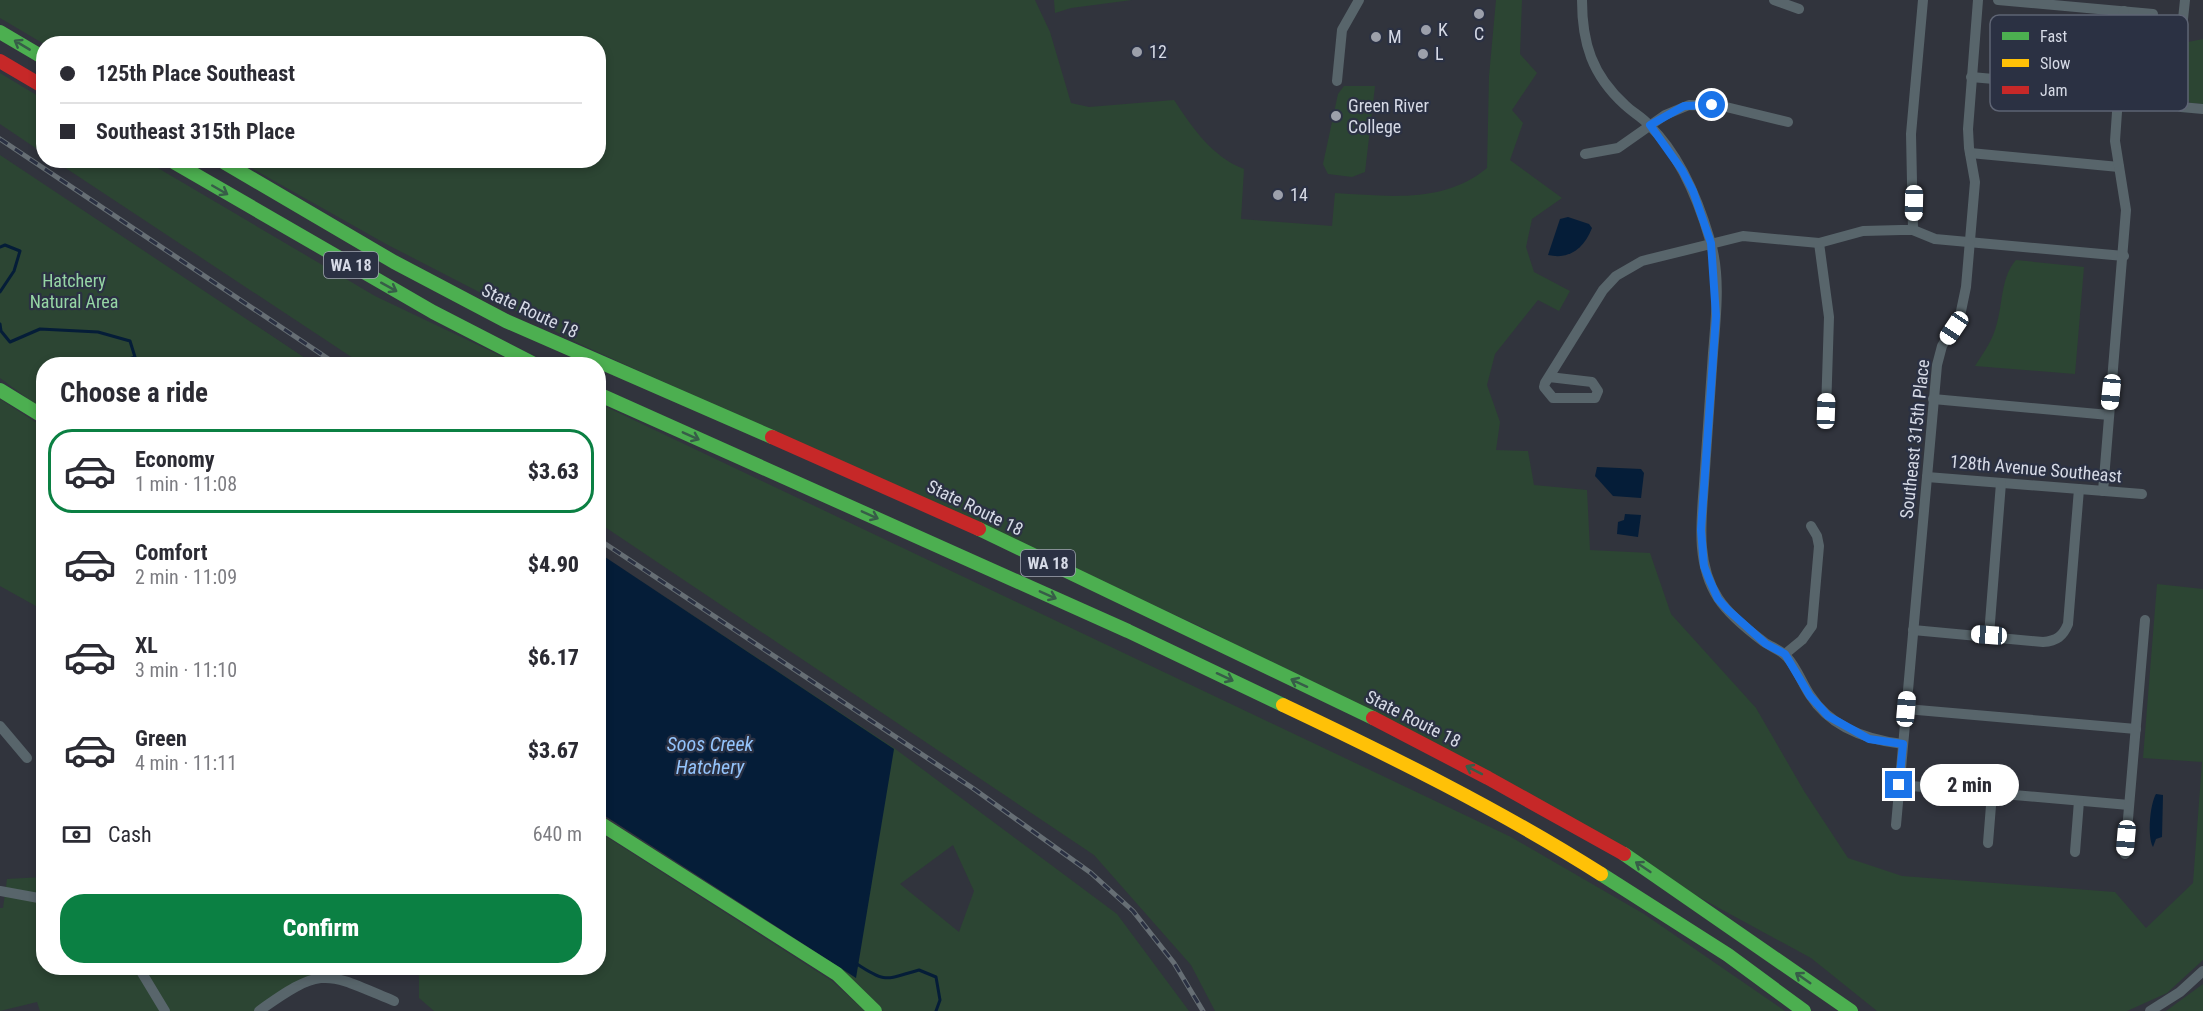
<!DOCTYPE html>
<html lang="en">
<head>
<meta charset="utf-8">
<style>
	:root { --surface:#fff; --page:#f2f2f3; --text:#2b2b33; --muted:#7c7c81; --line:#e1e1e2; --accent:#0b8043 }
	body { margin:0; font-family:"Roboto Condensed",sans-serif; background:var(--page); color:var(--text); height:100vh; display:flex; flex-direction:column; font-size:22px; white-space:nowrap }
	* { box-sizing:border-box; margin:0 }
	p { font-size:20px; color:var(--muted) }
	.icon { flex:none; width:33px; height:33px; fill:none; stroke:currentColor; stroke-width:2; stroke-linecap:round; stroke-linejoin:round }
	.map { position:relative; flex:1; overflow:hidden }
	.sheet { position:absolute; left:36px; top:357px; width:570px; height:618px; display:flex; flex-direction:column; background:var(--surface); border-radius:24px; box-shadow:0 3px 9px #0003 }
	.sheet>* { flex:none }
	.guide { position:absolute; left:36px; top:36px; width:570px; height:132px; border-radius:24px; box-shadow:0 3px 9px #0003; display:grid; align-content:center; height:132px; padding:0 24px; background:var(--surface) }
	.end { position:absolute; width:27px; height:27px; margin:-14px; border:8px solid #1a73e8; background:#fff; box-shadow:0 0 0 3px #fff }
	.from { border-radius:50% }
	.bubble { position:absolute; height:42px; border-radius:21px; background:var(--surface); box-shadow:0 3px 9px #0003; font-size:20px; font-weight:800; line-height:42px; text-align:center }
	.car { position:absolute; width:18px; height:36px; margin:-18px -9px; border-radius:8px; box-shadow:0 0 4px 2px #0007; background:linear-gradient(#fff 24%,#345 0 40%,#fff 0 76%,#345 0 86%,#fff 0) }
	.guide b { display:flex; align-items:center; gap:21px; height:57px; font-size:22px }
	.guide b+b { border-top:2px solid var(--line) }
	.guide i { width:15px; height:15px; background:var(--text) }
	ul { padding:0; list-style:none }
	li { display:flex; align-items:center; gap:18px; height:84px; margin:0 12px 9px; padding:0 12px; border:3px solid transparent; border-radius:24px }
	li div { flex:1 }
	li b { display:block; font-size:22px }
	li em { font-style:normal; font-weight:800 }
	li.on { border-color:var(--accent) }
	li>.icon { width:54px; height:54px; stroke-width:1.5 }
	h2 { padding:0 24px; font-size:27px; line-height:72px }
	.pay { display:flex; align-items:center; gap:15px; height:66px; padding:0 24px; font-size:22px }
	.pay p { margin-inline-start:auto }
	.cta { display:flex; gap:12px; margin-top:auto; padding:12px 24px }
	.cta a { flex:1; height:69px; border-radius:24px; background:var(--accent); color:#fff; font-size:24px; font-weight:800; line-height:69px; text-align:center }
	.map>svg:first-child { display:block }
	.green { fill:#2c4533; fill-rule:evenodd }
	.water { fill:#051d38 }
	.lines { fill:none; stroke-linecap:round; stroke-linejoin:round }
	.stream { stroke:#051d38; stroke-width:3 }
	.street { stroke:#58656b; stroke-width:10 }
	.fast { stroke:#4caf50; stroke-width:14 }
	.slow { stroke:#ffc107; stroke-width:14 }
	.jam { stroke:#c62828; stroke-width:14 }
	.rail-casing { stroke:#666e74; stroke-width:5 }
	.rail { stroke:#2b3143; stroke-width:3; stroke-dasharray:9; stroke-linecap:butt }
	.oneway { stroke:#375d48 }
	.route { stroke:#1a73e8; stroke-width:8 }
	.poi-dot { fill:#9ca0ab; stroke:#2b3143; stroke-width:2 }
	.labels { text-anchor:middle; stroke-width:4.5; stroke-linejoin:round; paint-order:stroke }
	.shield { fill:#2b3143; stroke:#a3a7b5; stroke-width:1.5 }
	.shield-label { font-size:16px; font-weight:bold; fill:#d6dae6 }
	.poi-label { font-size:18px; fill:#d6dae6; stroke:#2b3143; text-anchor:start }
	.park-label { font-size:18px; fill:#96d6a5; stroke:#2b3143 }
	.street-label { font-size:18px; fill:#d6dae6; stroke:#2b3143 }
	.water-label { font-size:20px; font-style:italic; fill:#94c4fc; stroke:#2b3143 }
	.key { fill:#2b3143; stroke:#5e6474; stroke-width:1.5 }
	.key-label { font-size:16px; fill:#d6dae6 }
</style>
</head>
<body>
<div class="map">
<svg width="2203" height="1011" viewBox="0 0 2203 1011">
	<rect width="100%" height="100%" fill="#31343d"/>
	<!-- green -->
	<g class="green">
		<path d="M0,0H1035L1050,32L1071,103L1089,107L1174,100C1192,127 1212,157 1244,169L1241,219L1332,226L1335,193C1388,196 1444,204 1487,168L1489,76L1496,0H1522L1520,54L1537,73L1512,110L1523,123L1510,160L1562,198L1532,219L1526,247L1534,272L1570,291L1559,311L1538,300L1495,354L1487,385L1500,422L1496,450L1528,451L1534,485L1587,490L1590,550L1650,553L1671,614L1756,708L1804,791L1848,858L1902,876L2115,892L2146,928L2193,883L2202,762L2143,758L2157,584L2203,589V960L2167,993L2127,1011H1877L1811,958L1210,631L580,344L386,244L239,161L598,160V44H44L0,18Z"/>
		<path d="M1054,0H1132L1071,8L1055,13Z"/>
		<path d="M2203,39V104L2191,103L2180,95L2183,52L2188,42Z"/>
		<path d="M0,73L43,99V153L0,124Z"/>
		<path d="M1344,86H1375L1365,172L1352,177L1328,174L1323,164L1338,94Z"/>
		<path d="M0,155L314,364H44L43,410L0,378Z"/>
		<path d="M55,161H146L375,296L518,364H362Z"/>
		<path d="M2016,260L2084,267L2075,374L1975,366C1984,352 1993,340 1997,323C2003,302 2001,277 2016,260Z"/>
		<path d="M0,399L43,427V610L0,586Z"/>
		<path d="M598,403L1511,837L1644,914L1785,1011H1215L1191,965L1094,855L599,523Z"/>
		<path d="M598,553L894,748L1117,914L1189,1011H883L840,970ZM953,845L974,891L959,932L900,884Z"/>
		<path d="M599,832L832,981L865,1011H434L419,998V968H598Z"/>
		<path d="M43,877L44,968H319L307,983L262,1011H40L37,1002L0,1011V908H3L7,879Z"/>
		<path d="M2203,984V1011H2166Z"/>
	</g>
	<!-- water -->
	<g class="water">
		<path d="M1568,217L1589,224L1592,228C1584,248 1570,260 1548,255L1560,219Z"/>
		<path d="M1597,467L1641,469L1644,473L1641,498L1613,496L1595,476Z"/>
		<path d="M1625,514L1641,515L1638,537L1617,534L1618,522L1624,520Z"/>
		<path d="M599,553L894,749L856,978L599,812Z"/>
		<path d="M2156,794L2163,795L2162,837L2156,839L2153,847C2147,836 2150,804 2156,794Z"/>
	</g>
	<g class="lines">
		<!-- stream -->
		<g class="stream">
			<path d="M0,247L5,245L20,251L14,271L0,292"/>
			<path d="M0,324L1,331L10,342L40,329L98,332L130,341L135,357L115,364"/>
			<path d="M857,964C887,984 886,979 919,970L936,977L940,1000L936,1011"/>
		</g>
		<!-- street -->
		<g class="street">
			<path d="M1582,0C1582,43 1592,75 1625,105C1632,112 1642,117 1649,125C1680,155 1698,199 1710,240C1721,275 1716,317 1713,353C1710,397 1707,440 1704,484C1701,523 1696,564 1718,598C1729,615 1748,630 1764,642C1771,647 1781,650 1787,657C1797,668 1802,683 1810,695C1831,728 1867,740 1903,744"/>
			<path d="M1774,0L1799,9"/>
			<path d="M1998,0L2153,14"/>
			<path d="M2185,0L2175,95L2181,107L2203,109"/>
			<path d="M1971,77L2118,90"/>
			<path d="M1337,81L1342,30L1359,0"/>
			<path d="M1970,153L2119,167"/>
			<path d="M1585,154L1618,148L1665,115L1689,105L1722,106L1788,122"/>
			<path d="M1913,230L1911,134L1923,0"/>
			<path d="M1819,243L1829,317L1826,411"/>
			<path d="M1549,377L1592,382L1598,391L1595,398H1553L1544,387L1545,383L1603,290L1616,276L1642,261L1743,236L1819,243L1863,231L1901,230H1913L1935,239L2124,256"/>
			<path d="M1933,399L2109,415"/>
			<path d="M1927,477L2142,494"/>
			<path d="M2103,491L2126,210L2115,141L2124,11"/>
			<path d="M1913,630L2043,642C2057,641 2063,636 2068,624L2079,489"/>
			<path d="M1989,635L2001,483"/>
			<path d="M1785,654L1802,640L1812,626L1819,546L1817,536L1811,526"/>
			<path d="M1906,709L2136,729"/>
			<path d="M0,726L27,758"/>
			<path d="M1900,785L2129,805"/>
			<path d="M1896,825L1937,365L1942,346L1960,316L1966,287L1975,182L1969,148L1968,129L1978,0"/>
			<path d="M1988,843L1992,793"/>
			<path d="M2075,852L2079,801"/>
			<path d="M2125,854L2145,620"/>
			<path d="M0,891L44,899"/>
			<path d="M139,968L165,1011"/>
			<path d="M259,1011C323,965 325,972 394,1001"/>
			<path d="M2150,1011L2180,992L2203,971"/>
		</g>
		<!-- fast -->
		<g class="fast">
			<path d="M0,32L44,58"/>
			<path d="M170,160L433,312L534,364"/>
			<path d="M220,160L394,262L506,321L772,437"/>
			<path d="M0,390L44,417"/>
			<path d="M598,394L1128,631L1283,705"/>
			<path d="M979,529L1373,718"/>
			<path d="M598,822L837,974L875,1011"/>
			<path d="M1624,854L1851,1011"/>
			<path d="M1601,874L1728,955L1804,1011"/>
		</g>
		<!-- slow -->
		<path class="slow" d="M1283,705C1391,756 1500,810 1601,874"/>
		<!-- jam -->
		<g class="jam">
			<path d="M0,61L44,87"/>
			<path d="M772,437L979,529"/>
			<path d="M1373,718L1488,778L1624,854"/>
		</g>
		<!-- rail casing -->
		<g class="rail-casing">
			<g id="rail">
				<path d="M0,139L336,364"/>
				<path d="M598,539L974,789L1091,873L1133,911L1174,963L1203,1011"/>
			</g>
		</g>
		<!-- rail -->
		<use href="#rail" class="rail"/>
	</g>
	<!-- one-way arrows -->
	<defs><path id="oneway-shaft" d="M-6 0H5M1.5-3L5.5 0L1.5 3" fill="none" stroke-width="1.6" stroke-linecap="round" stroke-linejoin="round" transform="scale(1.5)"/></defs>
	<g class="oneway">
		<use href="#oneway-shaft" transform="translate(22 45) rotate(-149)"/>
		<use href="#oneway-shaft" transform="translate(220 190) rotate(30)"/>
		<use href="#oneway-shaft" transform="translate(389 287) rotate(29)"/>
		<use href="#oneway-shaft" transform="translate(691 436) rotate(24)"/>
		<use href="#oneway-shaft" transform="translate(870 515) rotate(24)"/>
		<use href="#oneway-shaft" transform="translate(1048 595) rotate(24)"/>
		<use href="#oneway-shaft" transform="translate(1225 677) rotate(25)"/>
		<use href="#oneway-shaft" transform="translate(1299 683) rotate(-155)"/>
		<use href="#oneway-shaft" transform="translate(1474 770) rotate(-153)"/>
		<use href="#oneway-shaft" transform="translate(1643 867) rotate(-146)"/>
		<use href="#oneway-shaft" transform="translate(1803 978) rotate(-145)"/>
	</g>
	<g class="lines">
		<!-- route -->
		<path class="route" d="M1712,105L1684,106L1650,125L1682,170L1693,191L1711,243L1716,316L1701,530L1704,566L1709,579L1718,599L1728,610L1766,644L1785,654L1810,696L1828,716L1869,739L1903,744L1899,785"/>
	</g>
	<!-- markers -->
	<g class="poi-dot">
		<circle cx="1479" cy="14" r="6"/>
		<circle cx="1426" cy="30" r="6"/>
		<circle cx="1376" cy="37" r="6"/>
		<circle cx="1137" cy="52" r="6"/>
		<circle cx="1423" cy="54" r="6"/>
		<circle cx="1336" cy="116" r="6"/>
		<circle cx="1278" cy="195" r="6"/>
	</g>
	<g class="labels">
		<!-- shield labels -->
		<g class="shield">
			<rect x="324" y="252" width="54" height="26" rx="4.5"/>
			<rect x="1021" y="550" width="54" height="26" rx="4.5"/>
		</g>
		<g class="shield-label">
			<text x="351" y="271">WA 18</text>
			<text x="1048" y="569">WA 18</text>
		</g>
		<!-- poi labels -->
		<g class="poi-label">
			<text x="1438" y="36">K</text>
			<text x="1479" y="40" text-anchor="middle">C</text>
			<text x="1388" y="43">M</text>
			<text x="1149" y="58">12</text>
			<text x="1435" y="60">L</text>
			<text x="1348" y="112">Green River<tspan x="1348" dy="21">College</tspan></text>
			<text x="1290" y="201">14</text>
		</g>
		<!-- park labels -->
		<g class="park-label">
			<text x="74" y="287">Hatchery<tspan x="74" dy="21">Natural Area</tspan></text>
		</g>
		<!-- street labels -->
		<g class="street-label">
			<text transform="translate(530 311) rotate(25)" y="6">State Route 18</text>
			<text transform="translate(1915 439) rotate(-84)" y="6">Southeast 315th Place</text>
			<text transform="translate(2036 469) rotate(5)" y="6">128th Avenue Southeast</text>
			<text transform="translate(975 508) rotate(26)" y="6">State Route 18</text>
			<text transform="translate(1413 719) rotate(27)" y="6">State Route 18</text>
		</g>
		<!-- water labels -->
		<g class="water-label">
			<text x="710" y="751">Soos Creek<tspan x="710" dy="23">Hatchery</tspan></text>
		</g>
	</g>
	<!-- legend -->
	<rect x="1990" y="15" width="198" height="96" rx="9" class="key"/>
	<rect x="2002" y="32" width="27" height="8" fill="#4caf50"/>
	<rect x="2002" y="59" width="27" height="8" fill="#ffc107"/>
	<rect x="2002" y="86" width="27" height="8" fill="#c62828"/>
	<g class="key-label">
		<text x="2040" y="42">Fast</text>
		<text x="2040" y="69">Slow</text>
		<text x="2040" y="96">Jam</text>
	</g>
</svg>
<i class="end from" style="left:1712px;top:105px"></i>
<i class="end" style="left:1899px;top:785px"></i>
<div class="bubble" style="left:1920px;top:764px;width:99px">2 min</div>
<i class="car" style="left:1914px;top:203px;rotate:181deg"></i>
<i class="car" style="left:1954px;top:328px;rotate:214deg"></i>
<i class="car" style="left:2111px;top:392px;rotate:186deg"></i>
<i class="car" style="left:1826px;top:411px;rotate:2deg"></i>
<i class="car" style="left:1989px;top:635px;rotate:274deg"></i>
<i class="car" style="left:1906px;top:709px;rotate:5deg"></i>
<i class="car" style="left:2126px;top:838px;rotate:185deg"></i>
<div class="guide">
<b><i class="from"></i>125th Place Southeast</b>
<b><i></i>Southeast 315th Place</b>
</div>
<section class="sheet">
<h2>Choose a ride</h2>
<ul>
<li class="on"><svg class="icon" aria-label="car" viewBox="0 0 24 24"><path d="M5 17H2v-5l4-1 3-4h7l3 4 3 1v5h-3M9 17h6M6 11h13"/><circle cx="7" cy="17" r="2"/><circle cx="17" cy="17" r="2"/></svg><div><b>Economy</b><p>1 min · 11:08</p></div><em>$3.63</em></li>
<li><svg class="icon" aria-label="car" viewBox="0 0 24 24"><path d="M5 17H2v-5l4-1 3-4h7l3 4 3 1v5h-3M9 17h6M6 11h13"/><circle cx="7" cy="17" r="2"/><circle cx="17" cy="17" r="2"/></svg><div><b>Comfort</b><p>2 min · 11:09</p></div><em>$4.90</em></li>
<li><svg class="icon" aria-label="car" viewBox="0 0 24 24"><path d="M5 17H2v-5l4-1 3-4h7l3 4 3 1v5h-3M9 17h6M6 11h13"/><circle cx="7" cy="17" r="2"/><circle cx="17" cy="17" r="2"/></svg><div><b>XL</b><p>3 min · 11:10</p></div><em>$6.17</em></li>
<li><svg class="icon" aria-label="car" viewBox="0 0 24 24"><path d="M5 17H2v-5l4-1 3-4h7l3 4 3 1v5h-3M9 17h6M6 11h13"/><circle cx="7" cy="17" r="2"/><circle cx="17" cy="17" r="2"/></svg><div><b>Green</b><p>4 min · 11:11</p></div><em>$3.67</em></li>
</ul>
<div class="pay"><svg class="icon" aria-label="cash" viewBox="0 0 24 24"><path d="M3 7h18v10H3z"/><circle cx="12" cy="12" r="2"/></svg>Cash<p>640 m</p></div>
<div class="cta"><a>Confirm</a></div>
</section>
</div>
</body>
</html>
